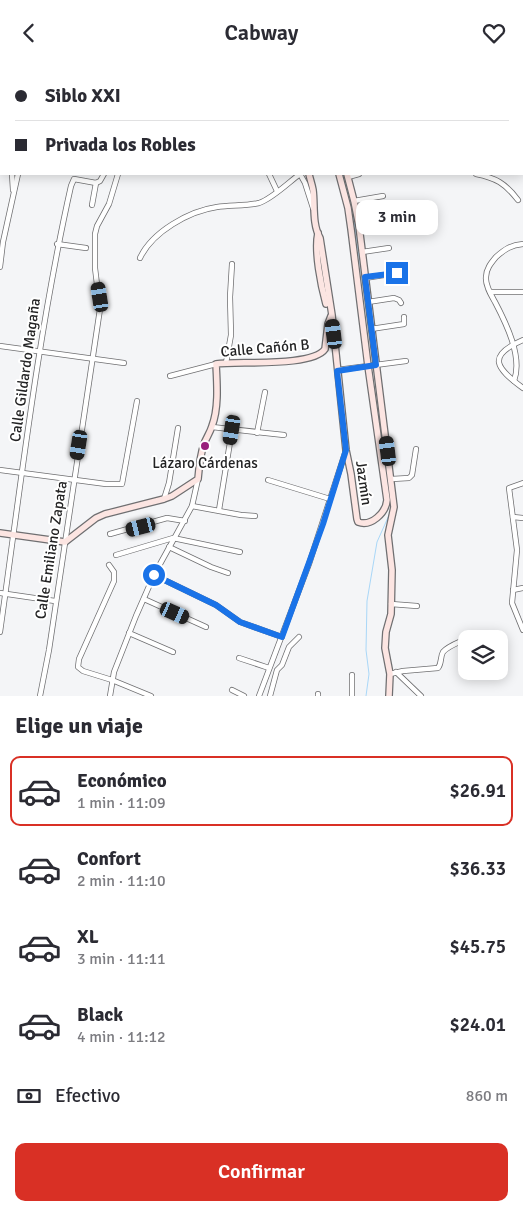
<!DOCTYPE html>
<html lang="es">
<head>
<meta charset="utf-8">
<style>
	:root { --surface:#fff; --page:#f2f2f3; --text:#2b2b33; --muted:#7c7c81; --line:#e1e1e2; --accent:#d93025 }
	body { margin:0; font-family:Signika,sans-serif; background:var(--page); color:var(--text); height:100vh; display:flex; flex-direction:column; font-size:19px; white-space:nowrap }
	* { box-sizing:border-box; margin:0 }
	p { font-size:16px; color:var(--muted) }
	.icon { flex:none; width:28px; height:28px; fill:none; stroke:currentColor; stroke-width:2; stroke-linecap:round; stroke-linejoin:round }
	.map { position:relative; height:631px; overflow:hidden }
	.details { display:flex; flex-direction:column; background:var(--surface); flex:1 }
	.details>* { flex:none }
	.guide { position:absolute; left:0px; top:0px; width:524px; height:110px; box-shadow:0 2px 12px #0003; display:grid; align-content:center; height:110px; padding:0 15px; background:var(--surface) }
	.controls { position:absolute; left:458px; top:565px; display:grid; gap:10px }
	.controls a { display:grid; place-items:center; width:50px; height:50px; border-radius:10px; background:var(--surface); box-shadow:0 2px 12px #0003; font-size:25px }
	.end { position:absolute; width:22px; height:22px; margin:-11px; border:6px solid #1a73e8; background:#fff; box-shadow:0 0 0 2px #fff }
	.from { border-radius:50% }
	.bubble { position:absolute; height:35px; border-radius:10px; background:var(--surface); box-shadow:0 2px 12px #0003; font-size:16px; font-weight:600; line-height:35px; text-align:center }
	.car { position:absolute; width:15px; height:30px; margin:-15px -8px; border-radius:6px; box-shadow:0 0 4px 1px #0007; background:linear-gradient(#222 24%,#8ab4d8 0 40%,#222 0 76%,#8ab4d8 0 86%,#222 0) }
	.guide b { display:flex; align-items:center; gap:18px; height:48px; font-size:19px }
	.guide b+b { border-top:1px solid var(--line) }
	.guide i { width:12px; height:12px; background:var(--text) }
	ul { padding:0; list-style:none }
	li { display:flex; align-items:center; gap:15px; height:70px; margin:0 10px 8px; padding:0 5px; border:2px solid transparent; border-radius:10px }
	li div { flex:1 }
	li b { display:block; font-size:19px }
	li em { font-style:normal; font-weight:600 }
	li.on { border-color:var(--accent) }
	li>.icon { width:45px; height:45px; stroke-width:1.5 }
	h2 { padding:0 15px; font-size:22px; line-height:60px }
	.pay { display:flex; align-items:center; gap:12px; height:55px; padding:0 15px; font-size:19px }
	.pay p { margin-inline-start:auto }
	.action { display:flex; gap:10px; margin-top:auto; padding:10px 15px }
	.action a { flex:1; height:58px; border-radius:10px; background:var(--accent); color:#fff; font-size:20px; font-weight:600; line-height:58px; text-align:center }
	header { display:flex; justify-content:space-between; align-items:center; height:65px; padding:0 15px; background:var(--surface); font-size:22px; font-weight:600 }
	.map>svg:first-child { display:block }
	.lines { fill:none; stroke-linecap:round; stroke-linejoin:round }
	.stream { stroke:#a9d7f8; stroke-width:1 }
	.street-casing { stroke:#6f6f71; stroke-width:6 }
	.secondary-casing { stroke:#6f6f71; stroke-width:8 }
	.street { stroke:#fff; stroke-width:4.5 }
	.secondary { stroke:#fce5e2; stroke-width:5.5 }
	.route { stroke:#1a73e8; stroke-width:6 }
	.poi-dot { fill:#98207c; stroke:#fff; stroke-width:2 }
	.labels { text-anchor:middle; stroke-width:4; stroke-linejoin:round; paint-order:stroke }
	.street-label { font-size:15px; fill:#232324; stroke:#fff }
	.poi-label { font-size:15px; fill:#232324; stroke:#fff }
</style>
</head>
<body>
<header><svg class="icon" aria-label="back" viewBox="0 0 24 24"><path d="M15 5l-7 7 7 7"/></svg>Cabway<svg class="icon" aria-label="heart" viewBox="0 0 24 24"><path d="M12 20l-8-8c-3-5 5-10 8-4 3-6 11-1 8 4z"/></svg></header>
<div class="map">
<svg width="523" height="631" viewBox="0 0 523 631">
	<rect width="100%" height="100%" fill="#f4f5f7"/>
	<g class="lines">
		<!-- stream -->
		<g class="stream">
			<path d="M286,0L287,1"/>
			<path d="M343,109L352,141L371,280"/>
			<path d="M366,631L369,609L366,585L367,536L377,477L390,448"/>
		</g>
		<!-- street casing -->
		<g class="street-casing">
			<g id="street">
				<path d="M31,0V1"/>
				<path d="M131,0V1"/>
				<path d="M165,0L166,1"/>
				<path d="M222,0L223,1"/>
				<path d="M241,0L242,1"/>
				<path d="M452,0L453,1"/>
				<path d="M516,0L521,1"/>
				<path d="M53,1V0"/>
				<path d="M91,1V0"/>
				<path d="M502,1L508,0"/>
				<path d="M522,70H523"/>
				<path d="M12,109L13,125"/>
				<path d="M269,109L277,126"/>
				<path d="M300,109L305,118L313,143"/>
				<path d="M476,109C496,113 505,118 518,135"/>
				<path d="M348,112L359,109"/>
				<path d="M96,118L100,116L104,109"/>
				<path d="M354,136L383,131"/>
				<path d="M92,140L96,118"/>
				<path d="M359,161L382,158"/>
				<path d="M57,179L86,183"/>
				<path d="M362,187L389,183"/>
				<path d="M140,193C152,167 189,146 217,142C231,140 246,141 259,138C272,134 289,117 300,109"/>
				<path d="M0,202L3,177L18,109"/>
				<path d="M365,213L397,208"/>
				<path d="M490,227H523"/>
				<path d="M368,237L394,233L399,235L401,238"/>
				<path d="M371,264L404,259V252"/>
				<path d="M523,275C486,291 496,303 523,323"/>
				<path d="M0,281L124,298"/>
				<path d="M226,298L231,270L230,232L232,199"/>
				<path d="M337,305L406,296"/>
				<path d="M170,311L216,299"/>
				<path d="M514,316C523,292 506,258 495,237C491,230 485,220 486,212C486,204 491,198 496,192C505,184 511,180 523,179"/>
				<path d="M212,362L284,370"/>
				<path d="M257,368L265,327"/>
				<path d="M0,405L106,419H122L137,336"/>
				<path d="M392,414L409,413L412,410L416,384"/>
				<path d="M268,415L330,434"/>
				<path d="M523,418L509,423L517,485L512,538L523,565"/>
				<path d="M164,434L169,418L178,363"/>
				<path d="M192,441L241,450L255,451"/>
				<path d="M219,445L232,365"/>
				<path d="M513,452L523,453"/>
				<path d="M110,469L167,453L185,456"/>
				<path d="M169,482L211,502L228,508"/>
				<path d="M116,490L173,473L240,487"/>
				<path d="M109,500L114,507V516L79,594L78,602L83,606L112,615L151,631"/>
				<path d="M154,510L216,540L240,557L282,572"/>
				<path d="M513,525L523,523"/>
				<path d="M0,528L55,536"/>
				<path d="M144,534L206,562"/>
				<path d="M391,539L417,541"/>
				<path d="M0,567C21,418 38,268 71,121L74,114L96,118"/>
				<path d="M129,568L173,587"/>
				<path d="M239,593L269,603"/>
				<path d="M396,607L421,631"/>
				<path d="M390,609L403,606L438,603C442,598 440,592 443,587C448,581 460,577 466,574"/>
				<path d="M232,625L244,631"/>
				<path d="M40,631L49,585L100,244L95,203V169L97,161L109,139L118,109"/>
				<path d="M110,631L114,607L136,551L154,510L192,441L198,414"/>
				<path d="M259,631L309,499L346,385"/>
				<path d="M270,631L277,605L282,600L289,582L299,572"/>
				<path d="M318,631V629"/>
				<path d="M352,631V610"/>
			</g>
		</g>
		<!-- secondary casing -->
		<g class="secondary-casing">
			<g id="secondary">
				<path d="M247,0V1"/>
				<path d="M282,0L283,1"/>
				<path d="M290,0L291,1"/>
				<path d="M522,15H523"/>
				<path d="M309,109C310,114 312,119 313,125C315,140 312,159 320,173L332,250L346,385L351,409L357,454L358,457C371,462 386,448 387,435L368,301L351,164L348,143L339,109"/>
				<path d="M347,109L354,136L359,161L394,442L388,470L392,505L391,549L386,567L385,583L390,609L389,631"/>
				<path d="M318,168C314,186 321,221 326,239"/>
				<path d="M0,468L65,477L96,453L105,449L164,434L172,431L198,414C199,402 200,390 204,379C206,373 210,368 212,361C219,343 217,318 216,299C239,296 313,302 325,284L328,259L331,251"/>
			</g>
		</g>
		<!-- street -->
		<use href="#street" class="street"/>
		<!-- secondary -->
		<use href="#secondary" class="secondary"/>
	</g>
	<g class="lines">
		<!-- route -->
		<path class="route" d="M154,510L216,540L240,557L282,572L323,459L346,385L337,306L376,300L365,212L397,208"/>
	</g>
	<!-- markers -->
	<circle class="poi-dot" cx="205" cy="381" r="5"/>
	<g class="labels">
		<!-- street labels -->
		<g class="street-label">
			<text transform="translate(265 283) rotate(-5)" y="5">Calle Cañón B</text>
			<text transform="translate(25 305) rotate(-82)" y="5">Calle Gildardo Magaña</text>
			<text transform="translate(364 418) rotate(82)" y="5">Jazmín</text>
			<text transform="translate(51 485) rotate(-81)" y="5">Calle Emiliano Zapata</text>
		</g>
		<!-- poi labels -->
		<g class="poi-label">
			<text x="205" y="403">Lázaro Cárdenas</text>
		</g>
	</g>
</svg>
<div class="controls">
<a><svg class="icon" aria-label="layers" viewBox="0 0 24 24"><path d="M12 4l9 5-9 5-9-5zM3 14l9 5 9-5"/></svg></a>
</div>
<i class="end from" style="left:154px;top:510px"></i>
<i class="end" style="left:397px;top:208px"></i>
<div class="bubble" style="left:356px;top:135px;width:82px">3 min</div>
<i class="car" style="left:100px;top:232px;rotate:351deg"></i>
<i class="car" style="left:334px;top:269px;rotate:353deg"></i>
<i class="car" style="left:232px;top:365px;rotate:189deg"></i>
<i class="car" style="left:79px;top:380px;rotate:189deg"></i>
<i class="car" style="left:388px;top:386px;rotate:353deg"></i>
<i class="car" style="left:141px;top:462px;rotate:256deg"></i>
<i class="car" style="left:175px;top:548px;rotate:114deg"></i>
<div class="guide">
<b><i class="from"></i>Siblo XXI</b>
<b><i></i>Privada los Robles</b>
</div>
</div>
<section class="details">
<h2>Elige un viaje</h2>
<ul>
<li class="on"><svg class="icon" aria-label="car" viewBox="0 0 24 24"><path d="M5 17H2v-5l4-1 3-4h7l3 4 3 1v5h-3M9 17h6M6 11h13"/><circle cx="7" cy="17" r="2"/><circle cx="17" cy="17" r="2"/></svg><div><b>Económico</b><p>1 min · 11:09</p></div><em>$26.91</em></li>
<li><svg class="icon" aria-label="car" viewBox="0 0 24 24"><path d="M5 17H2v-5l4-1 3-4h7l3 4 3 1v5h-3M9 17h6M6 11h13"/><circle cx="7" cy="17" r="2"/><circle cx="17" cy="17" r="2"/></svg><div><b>Confort</b><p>2 min · 11:10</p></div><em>$36.33</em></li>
<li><svg class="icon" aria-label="car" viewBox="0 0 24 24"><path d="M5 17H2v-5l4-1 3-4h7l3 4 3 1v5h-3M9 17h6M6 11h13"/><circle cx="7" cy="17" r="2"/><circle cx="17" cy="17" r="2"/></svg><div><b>XL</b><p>3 min · 11:11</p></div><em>$45.75</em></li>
<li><svg class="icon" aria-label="car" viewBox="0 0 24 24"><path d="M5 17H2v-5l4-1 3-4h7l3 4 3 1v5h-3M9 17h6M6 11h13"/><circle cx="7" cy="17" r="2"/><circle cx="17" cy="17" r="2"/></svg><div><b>Black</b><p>4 min · 11:12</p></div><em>$24.01</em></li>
</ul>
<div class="pay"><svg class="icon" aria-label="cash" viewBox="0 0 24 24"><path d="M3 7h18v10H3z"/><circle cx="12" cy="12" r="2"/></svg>Efectivo<p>860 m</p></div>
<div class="action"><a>Confirmar</a></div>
</section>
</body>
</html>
